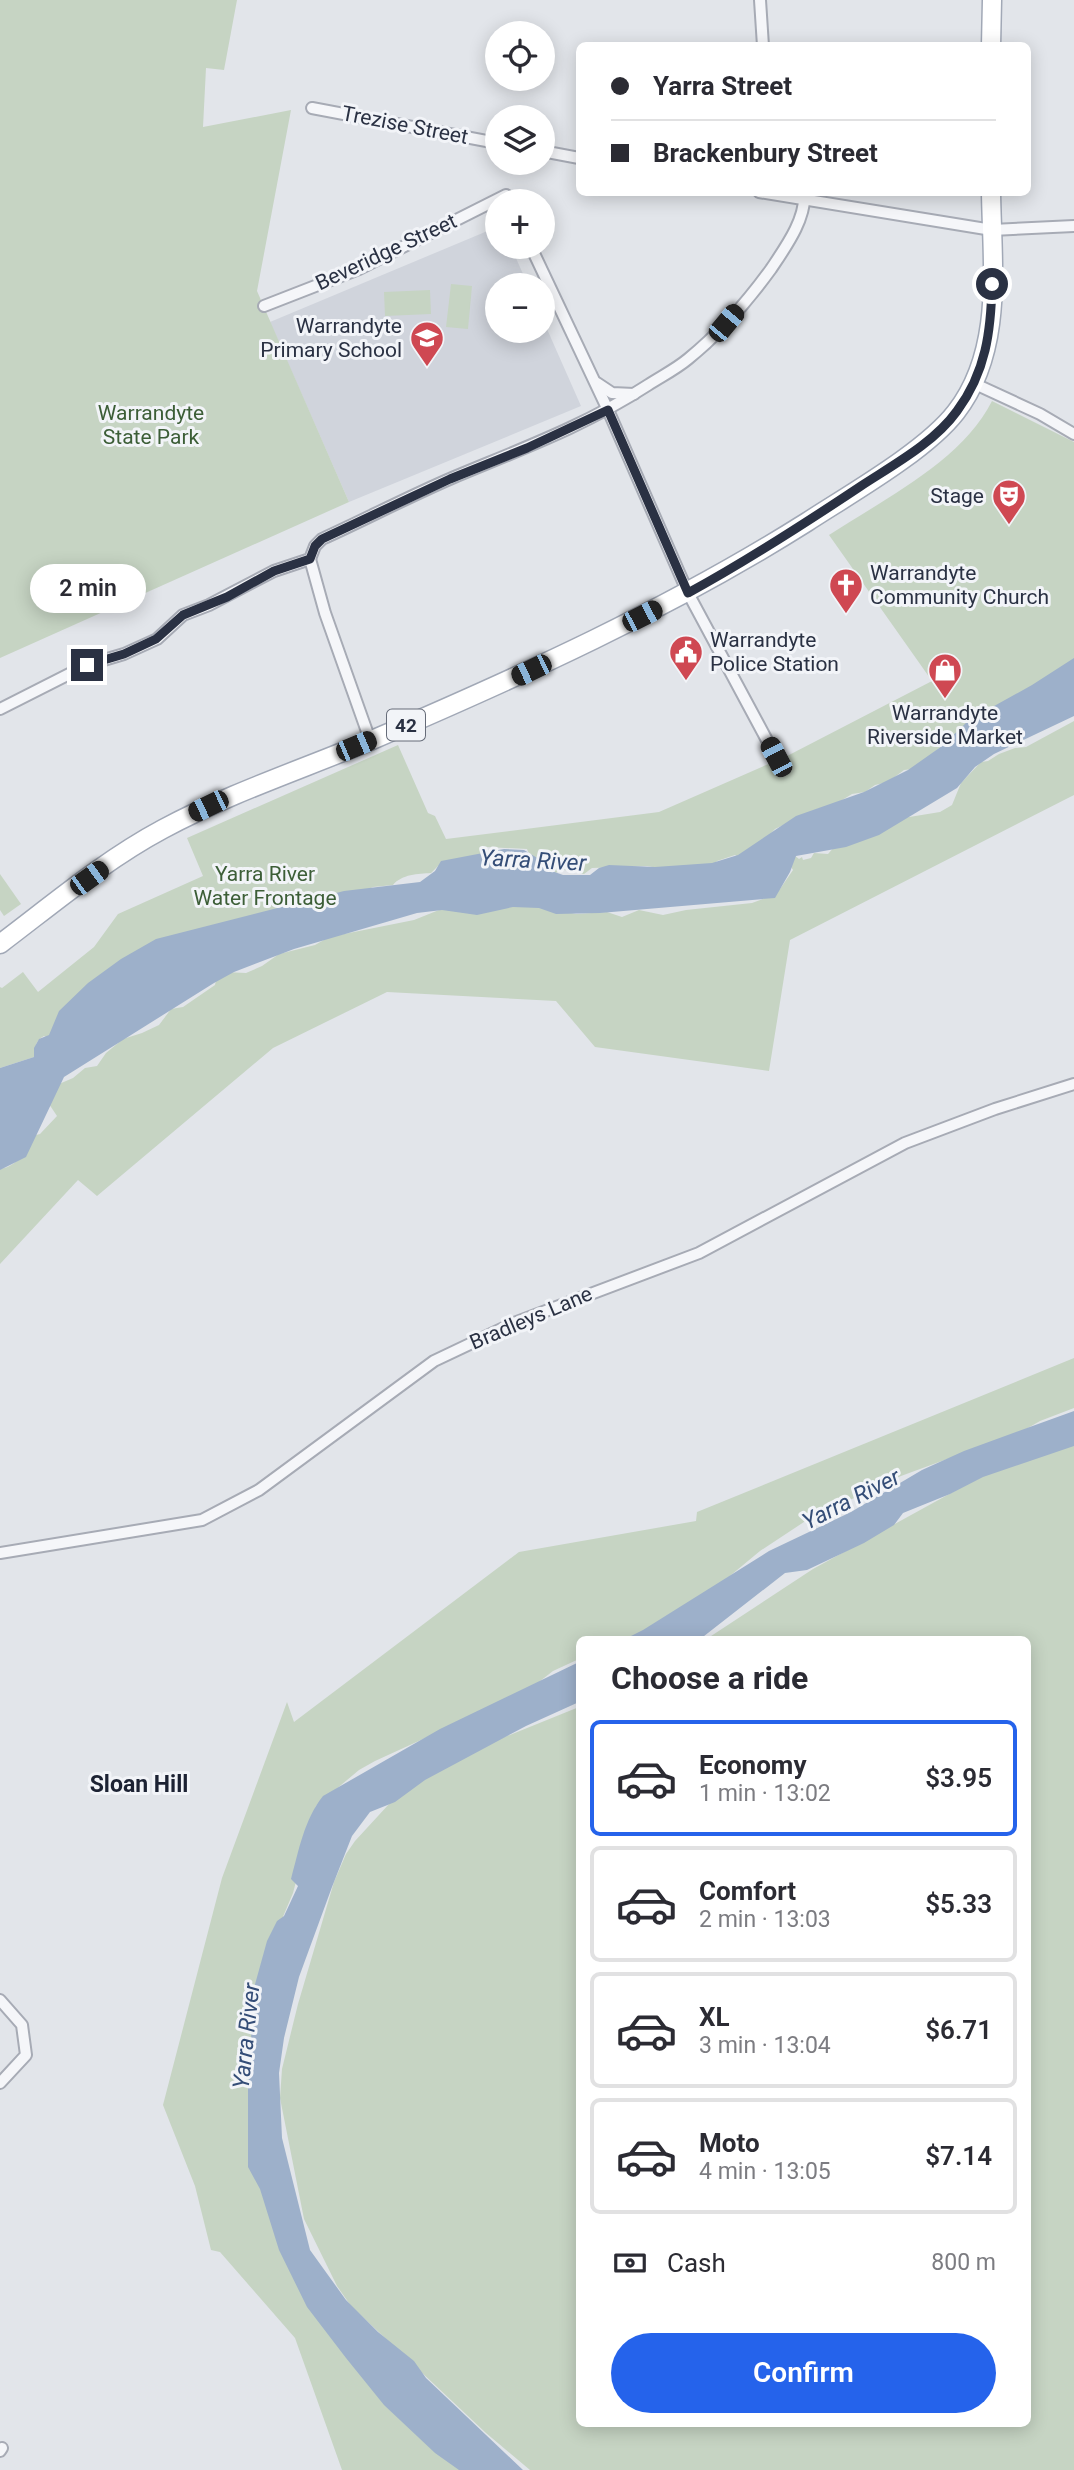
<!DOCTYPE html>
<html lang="en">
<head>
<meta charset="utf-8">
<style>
	:root { --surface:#fff; --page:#f2f2f3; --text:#2b2b33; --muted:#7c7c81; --line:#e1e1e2; --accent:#2563eb }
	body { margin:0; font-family:Roboto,sans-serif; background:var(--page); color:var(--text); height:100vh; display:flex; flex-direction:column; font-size:26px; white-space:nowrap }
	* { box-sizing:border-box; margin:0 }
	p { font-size:23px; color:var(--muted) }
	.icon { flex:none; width:38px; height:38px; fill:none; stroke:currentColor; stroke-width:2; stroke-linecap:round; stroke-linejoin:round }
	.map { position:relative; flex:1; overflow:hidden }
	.details { position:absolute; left:576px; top:1636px; width:455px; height:791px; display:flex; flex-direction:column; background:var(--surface); border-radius:10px; box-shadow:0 4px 18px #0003 }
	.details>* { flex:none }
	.banner { position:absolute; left:576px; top:42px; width:455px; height:154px; border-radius:10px; box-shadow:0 4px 18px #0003; display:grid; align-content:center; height:154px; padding:0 35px; background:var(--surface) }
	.buttons { position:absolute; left:485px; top:21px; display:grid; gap:14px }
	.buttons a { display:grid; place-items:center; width:70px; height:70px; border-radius:50%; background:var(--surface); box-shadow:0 4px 18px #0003; font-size:35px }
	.end { position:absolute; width:32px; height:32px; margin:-16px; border:9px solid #2a3143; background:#fff; box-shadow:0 0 0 4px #fff }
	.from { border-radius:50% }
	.bubble { position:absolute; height:49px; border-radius:24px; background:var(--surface); box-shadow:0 4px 18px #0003; font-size:23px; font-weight:600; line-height:49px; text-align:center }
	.car { position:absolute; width:21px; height:42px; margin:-21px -10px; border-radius:9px; box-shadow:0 0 5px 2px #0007; background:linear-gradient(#222 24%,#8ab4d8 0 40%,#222 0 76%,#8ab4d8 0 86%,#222 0) }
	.banner b { display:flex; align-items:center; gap:24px; height:66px; font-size:26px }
	.banner b+b { border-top:2px solid var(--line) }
	.banner i { width:18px; height:18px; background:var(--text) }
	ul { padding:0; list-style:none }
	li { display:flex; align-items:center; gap:21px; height:116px; margin:0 14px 10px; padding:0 21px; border:4px solid var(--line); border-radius:10px }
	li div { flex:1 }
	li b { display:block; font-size:26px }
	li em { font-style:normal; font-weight:600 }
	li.selected { border-color:var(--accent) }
	li>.icon { width:63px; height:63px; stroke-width:1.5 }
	h2 { padding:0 35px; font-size:32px; line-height:84px }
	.pay { display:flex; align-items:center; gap:18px; height:77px; padding:0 35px; font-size:26px }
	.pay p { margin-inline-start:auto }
	.cta { display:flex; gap:14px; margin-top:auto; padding:14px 35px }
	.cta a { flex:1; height:80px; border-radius:42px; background:var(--accent); color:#fff; font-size:28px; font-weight:600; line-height:80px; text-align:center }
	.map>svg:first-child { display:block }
	.built { fill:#d0d4dc }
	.green { fill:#c6d4c3 }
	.water { fill:#9db0ca }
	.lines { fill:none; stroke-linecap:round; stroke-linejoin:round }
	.minor-casing { stroke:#a7abb5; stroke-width:14 }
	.primary-casing { stroke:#a1a8b6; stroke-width:21 }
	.minor { stroke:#f5f6f9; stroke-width:10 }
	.primary { stroke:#fff; stroke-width:18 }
	.route { stroke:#2a3143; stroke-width:9 }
	.labels { text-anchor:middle; stroke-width:6; stroke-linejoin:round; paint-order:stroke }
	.shield { fill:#f2f4f8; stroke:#666c79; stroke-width:2 }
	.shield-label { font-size:19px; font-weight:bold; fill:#2a3143 }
	.street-label { font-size:21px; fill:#2a3143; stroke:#f2f4f8 }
	.poi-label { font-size:21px; fill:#2a3143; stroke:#f2f4f8; text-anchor:end }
	.park-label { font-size:21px; fill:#3c5e37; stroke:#f2f4f8 }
	.water-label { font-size:23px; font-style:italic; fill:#344d77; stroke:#f2f4f8 }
	.neighbourhood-label { font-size:23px; font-weight:bold; fill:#1c2233; stroke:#f2f4f8 }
</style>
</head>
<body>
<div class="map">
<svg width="1074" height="2470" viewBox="0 0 1074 2470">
	<rect width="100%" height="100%" fill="#e2e5ea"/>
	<!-- built -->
	<path class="built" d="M497,227V247H511L528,285H497V331H542L543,320L581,406L349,502L270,322Z"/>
	<!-- green -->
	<g class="green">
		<path d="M0,0H237L224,70L206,68L203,127L291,110L257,291L349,502L0,658Z"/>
		<path d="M451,284L472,286L468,329L446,327Z"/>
		<path d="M430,290L431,314L385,316L384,292Z"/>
		<path d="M992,401L1074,442V671L994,710L977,715L968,725L913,769L904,770L888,782L875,785L865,792L852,794L834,805L817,809L775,829L758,847L741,858L735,855L717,861L704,876L647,866L592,868L584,874L564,870L555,873L550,861C540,862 530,859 527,849L486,847L482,855L438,866L431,873C418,874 402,874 393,885L373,887L46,1037L44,1036C34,1041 36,1048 34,1057L0,1068V987L2,988L23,972L38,992L94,947L118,914L203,876L187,838L398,745L428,813L435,816L446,839L659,812L789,755L932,681L829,535C884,499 962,461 992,401Z"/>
		<path d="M1074,721V795L790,940L769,1071L595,1047L556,1001L387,992L273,1048L97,1196L78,1180L0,1264V1169C18,1166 25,1152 32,1136L40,1134L57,1116L49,1104L59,1084L73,1078L85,1068L97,1066L106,1053L123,1039L142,1033L159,1025L171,1009L183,1007L215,985L217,976L225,972L246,973L262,966L279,954L315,945L329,937L414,920L439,910L524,903L576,914L607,912L622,917L639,910L663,915L686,910L752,903L763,899L780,889L793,870L790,865L794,855L799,859L802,857L803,860L811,858L814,853L828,854L842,838L897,819L940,812L952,805L961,783L981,762L988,761L999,754L1015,748L1026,747Z"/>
		<path d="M0,874L21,904L4,916L0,910Z"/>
		<path d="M1074,1358V1408L1040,1421L1021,1432L901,1476L807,1520L760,1551L719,1585L631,1640H579V1659L553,1671L526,1692L375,1761L359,1770L316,1806L293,1893L282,1919L267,2208L466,2470H342L295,2338L220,2252L211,2250L195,2186L163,2105L222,1878L287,1702L294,1722L519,1552L696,1521L697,1512Z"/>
		<path d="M1074,1439V2470H530L486,2433L351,2306L337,2286L304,2219L280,2098L282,2069L298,2004L334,1882L346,1854L355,1841L401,1791L465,1753L579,1707V2424H1027V1640H705L813,1569L962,1487L991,1472Z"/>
	</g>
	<!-- water -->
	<g class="water">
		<path d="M1074,658V716L994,754L975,767L957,788L879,835L846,847L796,856L790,872L775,898L600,913L556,914L539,908L513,907L477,915L442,910L417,913L294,949L234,972L214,983L64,1077L26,1157L0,1170V1068L34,1057V1048L39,1039L49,1035L59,1011L88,983L121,959L156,939L344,891L420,882L435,871L441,861L504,849L524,850L539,859L546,869L563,875H590L599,868L609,865L655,867L712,863L738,855L796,816L864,792L908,770L942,746L969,720L1032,685Z"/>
		<path d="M1074,1411V1446L983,1477L950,1494L903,1513L894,1525L864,1543L807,1570L785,1573L699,1640H623L643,1630L769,1551L851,1512L922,1470L964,1451Z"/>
		<path d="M579,1662V1702L526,1726L425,1780L395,1802L370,1812L352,1836L332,1887L299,1977L284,2038L279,2073L282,2138L310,2250L346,2300L378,2332L414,2361L426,2378L523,2470H459L435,2453L384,2405L346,2358L307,2307L279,2250L260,2189L248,2167V2090L254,1988L267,1941L277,1921L284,1916L298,1886L291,1879C299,1850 304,1820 323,1796L440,1729Z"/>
	</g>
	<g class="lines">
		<!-- minor casing -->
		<g class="minor-casing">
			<g id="minor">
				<path d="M760,0L763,46"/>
				<path d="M312,108L497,143"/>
				<path d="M542,151L579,158"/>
				<path d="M759,192L992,230L1074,226"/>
				<path d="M531,247L608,410L688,593L776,757"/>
				<path d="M264,306L359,269L506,195L509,201"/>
				<path d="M597,383L612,393L634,394"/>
				<path d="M973,383L1040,414L1074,434"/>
				<path d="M310,559L325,613L370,740"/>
				<path d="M0,709L87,665L124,654L157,639L183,615L209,605L274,571L310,559L315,546L322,539C366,519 408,497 452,478C521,449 585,426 648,385C662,376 676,369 688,359C720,333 747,302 771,269C785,248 807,218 804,192"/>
				<path d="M0,1553L202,1520L259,1490L434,1361L514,1323L699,1253L905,1143L995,1109L1074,1084"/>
				<path d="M0,2000L22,2025L26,2055L0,2083"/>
				<path d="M0,2451L2,2448"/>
			</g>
		</g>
		<!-- primary casing -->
		<g class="primary-casing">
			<g id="primary">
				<path d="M991,46L992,0"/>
				<path d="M0,944C53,904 105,860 163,829C230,793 303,769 372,740C521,676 669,609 807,522C850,494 926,451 956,412C1004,350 992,265 991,192"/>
			</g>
		</g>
		<!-- minor -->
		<use href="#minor" class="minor"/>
		<!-- primary -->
		<use href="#primary" class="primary"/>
	</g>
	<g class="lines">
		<!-- route -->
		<path class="route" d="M87,665L124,654L156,639L183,615L227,597L274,571L310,559L315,546L322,539L450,479L527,448L608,410L688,593C747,561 804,524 861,486C893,465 934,443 957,411C986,372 991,331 992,284"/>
	</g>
	<!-- icons -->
	<defs>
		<g id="school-pin" transform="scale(1.75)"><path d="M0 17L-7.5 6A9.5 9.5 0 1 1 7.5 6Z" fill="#cf4852" stroke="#f2f4f8"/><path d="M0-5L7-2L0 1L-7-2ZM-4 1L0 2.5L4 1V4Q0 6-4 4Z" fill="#fff"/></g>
		<g id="theatre-pin" transform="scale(1.75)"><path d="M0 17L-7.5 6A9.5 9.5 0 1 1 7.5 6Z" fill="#cf4852" stroke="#f2f4f8"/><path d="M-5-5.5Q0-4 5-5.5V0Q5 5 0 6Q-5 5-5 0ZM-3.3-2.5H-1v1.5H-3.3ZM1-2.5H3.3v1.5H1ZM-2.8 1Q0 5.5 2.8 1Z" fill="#fff"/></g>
		<g id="church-pin" transform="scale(1.75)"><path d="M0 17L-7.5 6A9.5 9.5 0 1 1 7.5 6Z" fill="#cf4852" stroke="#f2f4f8"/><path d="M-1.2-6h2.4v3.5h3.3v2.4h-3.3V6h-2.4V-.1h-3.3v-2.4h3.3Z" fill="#fff"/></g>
		<g id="civic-pin" transform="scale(1.75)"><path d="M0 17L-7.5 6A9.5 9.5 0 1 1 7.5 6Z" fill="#cf4852" stroke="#f2f4f8"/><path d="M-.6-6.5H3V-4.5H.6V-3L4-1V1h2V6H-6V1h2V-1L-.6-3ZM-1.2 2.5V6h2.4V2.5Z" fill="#fff"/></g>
		<g id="shop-pin" transform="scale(1.75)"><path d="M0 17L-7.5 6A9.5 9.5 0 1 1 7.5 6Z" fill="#cf4852" stroke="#f2f4f8"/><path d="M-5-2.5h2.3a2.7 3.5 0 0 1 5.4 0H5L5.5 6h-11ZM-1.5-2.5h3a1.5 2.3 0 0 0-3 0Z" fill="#fff"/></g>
	</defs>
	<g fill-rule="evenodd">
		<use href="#school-pin" x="427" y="338"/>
		<use href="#theatre-pin" x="1009" y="496"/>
		<use href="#church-pin" x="846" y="585"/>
		<use href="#civic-pin" x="686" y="652"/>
		<use href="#shop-pin" x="945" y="670"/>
	</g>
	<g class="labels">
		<!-- shield labels -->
		<rect class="shield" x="387" y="709.5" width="38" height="31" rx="5"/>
		<g class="shield-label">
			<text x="406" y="732">42</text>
		</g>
		<!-- street labels -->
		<g class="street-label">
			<text transform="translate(405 125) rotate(11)" y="7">Trezise Street</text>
			<text transform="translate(386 252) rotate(-25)" y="7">Beveridge Street</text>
			<text transform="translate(531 1318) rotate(-23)" y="7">Bradleys Lane</text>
		</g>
		<!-- poi labels -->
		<g class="poi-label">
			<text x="402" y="333">Warrandyte<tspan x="402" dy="24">Primary School</tspan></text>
			<text x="984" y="503">Stage</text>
			<text x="870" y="580" text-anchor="start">Warrandyte<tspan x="870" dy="24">Community Church</tspan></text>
			<text x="710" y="647" text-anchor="start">Warrandyte<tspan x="710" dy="24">Police Station</tspan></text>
			<text x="945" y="720" text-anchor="middle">Warrandyte<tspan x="945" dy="24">Riverside Market</tspan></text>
		</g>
		<!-- park labels -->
		<g class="park-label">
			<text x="151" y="420">Warrandyte<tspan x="151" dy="24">State Park</tspan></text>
			<text x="265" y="881">Yarra River<tspan x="265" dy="24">Water Frontage</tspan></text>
		</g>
		<!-- water labels -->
		<g class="water-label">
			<text transform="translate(533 860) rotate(3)" y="8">Yarra River</text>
			<text transform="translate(851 1499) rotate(-27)" y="8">Yarra River</text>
			<text transform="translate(246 2036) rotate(-84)" y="8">Yarra River</text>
		</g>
		<!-- neighbourhood labels -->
		<g class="neighbourhood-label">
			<text x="139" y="1792">Sloan Hill</text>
		</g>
	</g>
</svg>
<div class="buttons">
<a><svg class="icon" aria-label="locate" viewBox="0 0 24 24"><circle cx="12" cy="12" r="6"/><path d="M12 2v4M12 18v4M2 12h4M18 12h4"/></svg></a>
<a><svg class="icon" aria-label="layers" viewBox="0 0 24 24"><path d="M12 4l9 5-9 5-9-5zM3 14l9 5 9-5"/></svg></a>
<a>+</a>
<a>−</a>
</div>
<i class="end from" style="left:992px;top:284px"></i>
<i class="end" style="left:87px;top:665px"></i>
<div class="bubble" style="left:30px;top:564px;width:116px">2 min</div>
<i class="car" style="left:726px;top:323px;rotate:40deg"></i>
<i class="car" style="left:642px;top:616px;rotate:63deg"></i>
<i class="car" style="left:531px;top:670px;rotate:244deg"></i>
<i class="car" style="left:356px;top:746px;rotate:67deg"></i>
<i class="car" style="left:776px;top:757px;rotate:332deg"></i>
<i class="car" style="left:208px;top:806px;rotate:244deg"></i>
<i class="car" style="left:89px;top:878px;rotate:54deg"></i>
<div class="banner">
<b><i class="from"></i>Yarra Street</b>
<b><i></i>Brackenbury Street</b>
</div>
<section class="details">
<h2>Choose a ride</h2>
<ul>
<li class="selected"><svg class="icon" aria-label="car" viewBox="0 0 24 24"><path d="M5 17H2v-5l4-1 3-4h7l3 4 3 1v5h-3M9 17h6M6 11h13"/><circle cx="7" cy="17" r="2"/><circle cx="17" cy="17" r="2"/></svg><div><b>Economy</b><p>1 min · 13:02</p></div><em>$3.95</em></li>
<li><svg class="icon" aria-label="car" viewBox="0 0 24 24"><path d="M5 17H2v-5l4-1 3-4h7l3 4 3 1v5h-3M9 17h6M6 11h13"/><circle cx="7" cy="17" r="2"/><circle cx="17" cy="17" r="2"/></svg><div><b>Comfort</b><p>2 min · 13:03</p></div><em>$5.33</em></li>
<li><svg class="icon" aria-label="car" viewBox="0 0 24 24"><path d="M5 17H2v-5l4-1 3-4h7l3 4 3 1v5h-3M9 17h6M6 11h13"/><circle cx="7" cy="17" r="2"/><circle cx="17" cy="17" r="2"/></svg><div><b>XL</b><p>3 min · 13:04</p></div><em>$6.71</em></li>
<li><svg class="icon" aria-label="car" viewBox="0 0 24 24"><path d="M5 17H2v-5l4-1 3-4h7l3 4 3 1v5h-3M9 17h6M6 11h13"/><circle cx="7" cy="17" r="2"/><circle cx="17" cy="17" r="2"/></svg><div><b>Moto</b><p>4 min · 13:05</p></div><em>$7.14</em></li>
</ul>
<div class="pay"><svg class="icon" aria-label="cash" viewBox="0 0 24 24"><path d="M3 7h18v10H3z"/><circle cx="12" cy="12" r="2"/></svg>Cash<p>800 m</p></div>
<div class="cta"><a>Confirm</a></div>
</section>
</div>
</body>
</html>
